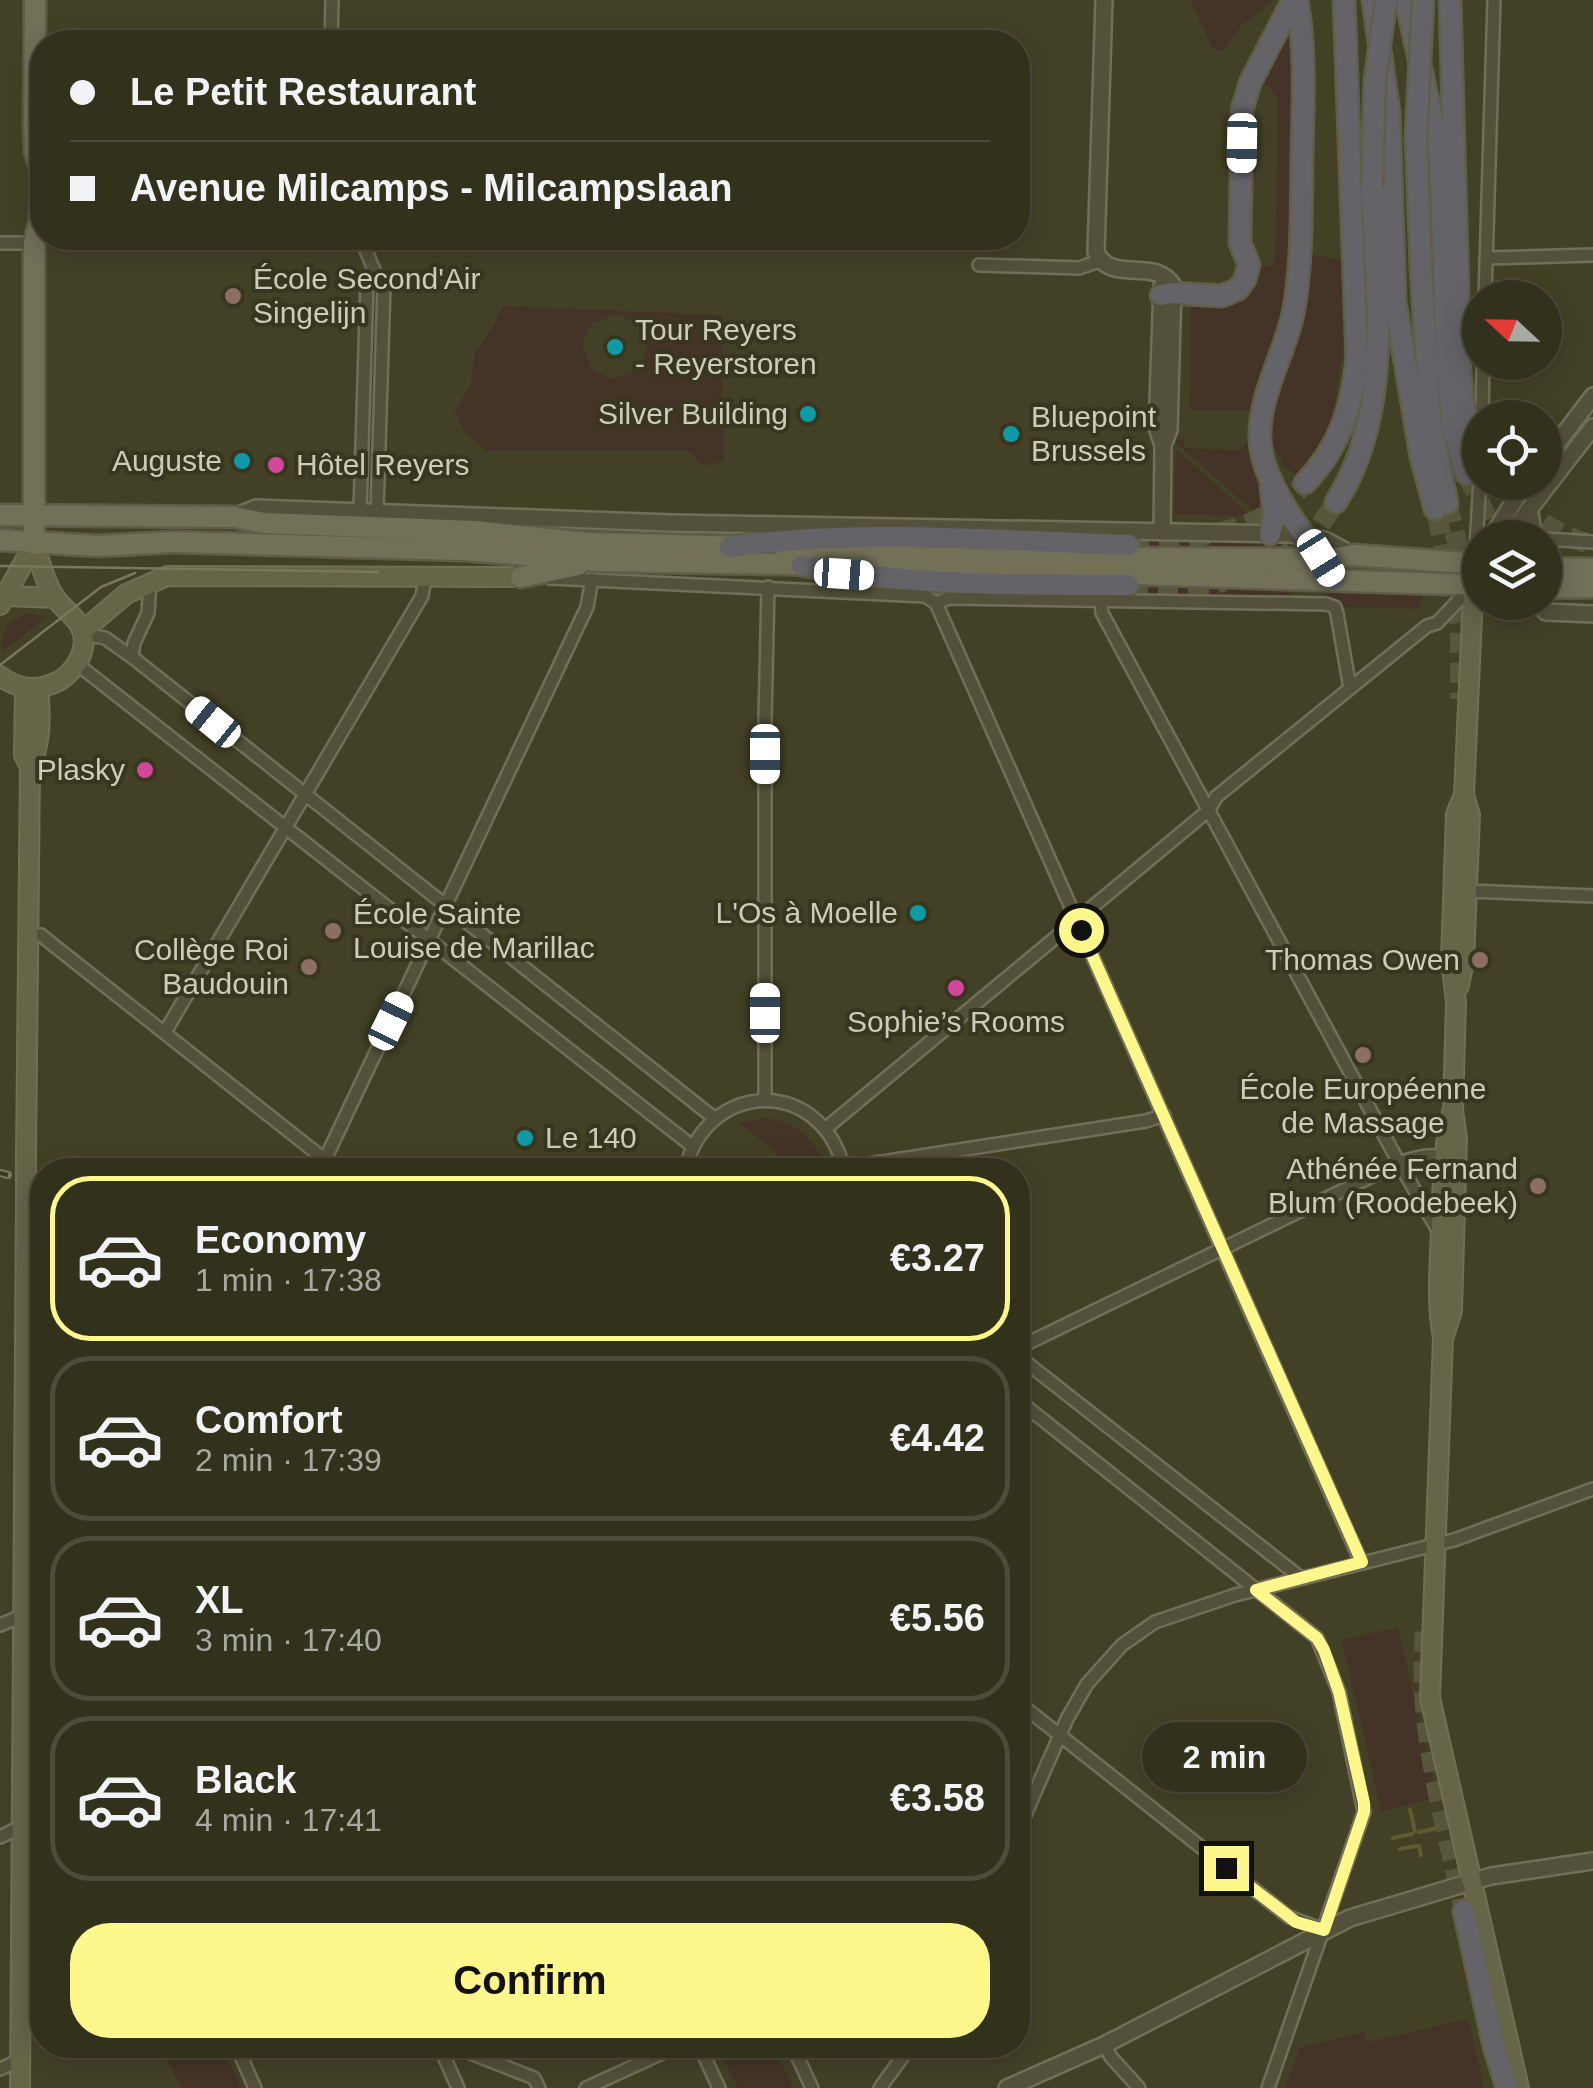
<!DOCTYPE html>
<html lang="en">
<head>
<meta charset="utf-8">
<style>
	:root { --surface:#32311c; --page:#3a3925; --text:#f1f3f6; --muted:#a8a9a3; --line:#4d4c3b; --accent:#fdf78c }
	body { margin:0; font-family:Arial,sans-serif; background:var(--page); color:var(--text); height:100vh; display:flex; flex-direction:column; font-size:38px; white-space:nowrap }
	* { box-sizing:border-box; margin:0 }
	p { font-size:32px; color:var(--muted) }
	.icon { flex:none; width:55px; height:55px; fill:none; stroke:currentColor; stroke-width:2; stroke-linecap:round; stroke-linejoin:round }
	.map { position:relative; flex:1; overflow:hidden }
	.drawer { position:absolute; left:30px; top:1158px; width:1000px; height:900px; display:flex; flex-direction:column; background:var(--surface); border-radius:40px; box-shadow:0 5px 25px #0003,0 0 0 2px var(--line) }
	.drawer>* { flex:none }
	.banner { position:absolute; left:30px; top:30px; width:1000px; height:220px; border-radius:40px; box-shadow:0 5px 25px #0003,0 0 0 2px var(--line); display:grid; align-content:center; height:220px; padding:0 40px; background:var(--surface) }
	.needle { width:65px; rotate:292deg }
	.fabs { position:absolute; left:1462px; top:280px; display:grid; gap:20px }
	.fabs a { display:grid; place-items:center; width:100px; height:100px; border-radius:50%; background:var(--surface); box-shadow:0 5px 25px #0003,0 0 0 2px var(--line); font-size:50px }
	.end { position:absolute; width:45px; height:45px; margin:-22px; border:12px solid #fdf78c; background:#111; box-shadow:0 0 0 5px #111 }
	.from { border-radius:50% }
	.bubble { position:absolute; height:70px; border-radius:35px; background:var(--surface); box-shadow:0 5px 25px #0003,0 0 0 2px var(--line); font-size:32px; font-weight:700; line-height:70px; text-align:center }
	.car { position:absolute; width:30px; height:60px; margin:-30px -15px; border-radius:12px; box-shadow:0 0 8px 2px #0007; background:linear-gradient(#fff 24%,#345 0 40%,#fff 0 76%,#345 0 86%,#fff 0) }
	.banner b { display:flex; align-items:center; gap:35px; height:95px; font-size:38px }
	.banner b+b { border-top:2px solid var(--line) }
	.banner i { width:25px; height:25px; background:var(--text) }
	ul { padding:18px 0 0; list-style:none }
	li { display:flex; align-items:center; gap:30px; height:165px; margin:0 20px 15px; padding:0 20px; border:5px solid var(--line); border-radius:40px }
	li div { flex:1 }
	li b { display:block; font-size:38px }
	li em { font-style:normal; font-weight:700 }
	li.selected { border-color:var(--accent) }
	li>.icon { width:90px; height:90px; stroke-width:1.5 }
	.button { display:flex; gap:20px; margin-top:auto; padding:20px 40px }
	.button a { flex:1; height:115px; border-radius:40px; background:var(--accent); color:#111; font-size:40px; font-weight:700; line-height:115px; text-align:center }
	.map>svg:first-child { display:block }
	.green { fill:#443427; fill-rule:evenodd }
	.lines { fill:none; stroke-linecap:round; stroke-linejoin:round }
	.stream { stroke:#615c30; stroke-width:4 }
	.trunk-tunnel { stroke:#58563b; stroke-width:20; stroke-dasharray:20 10; stroke-linecap:butt }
	.minor-casing { stroke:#706f58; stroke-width:16 }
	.tertiary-casing { stroke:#706f58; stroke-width:20 }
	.secondary-casing { stroke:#706f58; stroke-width:22 }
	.primary-casing { stroke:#5f5d46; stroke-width:25 }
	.trunk-casing { stroke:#605e47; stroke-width:25 }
	.minor { stroke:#53513a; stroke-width:11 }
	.tertiary { stroke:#53513a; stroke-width:15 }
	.secondary { stroke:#666548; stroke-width:18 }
	.primary { stroke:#737058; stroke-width:20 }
	.trunk { stroke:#646468; stroke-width:20 }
	.tram { stroke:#7a785c; stroke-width:2.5 }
	.rail-casing { stroke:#7a785c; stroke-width:8 }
	.rail { stroke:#38361e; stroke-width:4; stroke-dasharray:11; stroke-linecap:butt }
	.secondary-bridge-casing { stroke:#706f58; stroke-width:22; stroke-linecap:butt }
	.trunk-bridge-casing { stroke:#605e47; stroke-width:25; stroke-linecap:butt }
	.secondary-bridge { stroke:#666548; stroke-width:18 }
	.trunk-bridge { stroke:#646468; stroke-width:20 }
	.route { stroke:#fdf78c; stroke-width:12 }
	.education-dot { fill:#8d6e63; stroke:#38361e; stroke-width:4 }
	.culture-dot { fill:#0f9aa8; stroke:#38361e; stroke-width:4 }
	.hotel-dot { fill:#d1479c; stroke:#38361e; stroke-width:4 }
	.labels { text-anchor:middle; stroke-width:8; stroke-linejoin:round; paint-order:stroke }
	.poi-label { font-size:30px; fill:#cdccb7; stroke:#38361e; text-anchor:end }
</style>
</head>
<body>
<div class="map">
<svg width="1593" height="2088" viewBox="0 0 1593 2088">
	<rect width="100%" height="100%" fill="#434125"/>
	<!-- green -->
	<g class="green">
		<path d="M1190,0H1274L1241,26L1227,47L1220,51L1213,49Z"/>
		<path d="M1296,18L1300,252L1343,260V352L1330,430L1301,477L1283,466C1277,443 1256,433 1250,411L1190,410L1191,301L1230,305L1252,291L1255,269L1273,266L1275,260L1278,100L1269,86L1256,80Z"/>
		<path d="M503,306L721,315L724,461L703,466L690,451H487L465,433L455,411L471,383L475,352L492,329ZM616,314L638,324L647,348L637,370L613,379L591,369L582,345L592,323Z"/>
		<path d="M1177,439L1184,440V448L1243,450L1246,441C1262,458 1268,491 1268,514L1255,513L1176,443Z"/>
		<path d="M1176,449L1250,515V516L1174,514Z"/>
		<path d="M1129,535L1278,539L1280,551H1129Z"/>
		<path d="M1128,580L1289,588L1292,600L1146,597L1145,591H1127Z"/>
		<path d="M1333,589L1423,591L1419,609L1339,607L1322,598Z"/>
		<path d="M28,613L47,617L3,651L1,641L8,624Z"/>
		<path d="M763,1118C795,1120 818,1138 825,1170H799L792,1164L791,1170L777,1163L775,1151L739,1123Z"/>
		<path d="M1398,1627L1437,1798L1381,1811L1342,1640Z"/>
		<path d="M1468,2019L1484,2088H1285L1300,2047L1364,2032L1367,2042Z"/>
		<path d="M160,2045H222L241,2088H181Z"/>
		<path d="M736,2045H773L793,2088H738L721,2052Z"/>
	</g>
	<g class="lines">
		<!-- stream -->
		<g class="stream">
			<path d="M1410,1810L1415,1831"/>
			<path d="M1419,1832L1438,1828"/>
			<path d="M1393,1838L1412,1834"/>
			<path d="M1419,1846L1421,1855"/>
			<path d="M1400,1849L1416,1846"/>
		</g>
		<!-- trunk-tunnel -->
		<g class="trunk-tunnel">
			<path d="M1471,430L1480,450"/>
			<path d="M1467,474L1489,522L1503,538"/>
			<path d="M1499,482C1522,511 1551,532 1586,543"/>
			<path d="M1447,503L1466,577"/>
			<path d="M1437,515L1460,627V699"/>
			<path d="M1129,545C1192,537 1260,537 1305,483"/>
			<path d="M1275,562L1313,536L1336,502"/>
			<path d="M1128,585L1200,586L1225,582"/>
			<path d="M1425,1632C1417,1730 1444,1816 1464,1911"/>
		</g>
		<!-- minor casing -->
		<g class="minor-casing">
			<g id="minor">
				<path d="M331,42L332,0"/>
				<path d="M361,238L376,275L384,285L377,512"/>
				<path d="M0,243H34"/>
				<path d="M1486,258L1593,255"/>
				<path d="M979,265L1079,268L1100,261"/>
				<path d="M1485,298L1494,0"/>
				<path d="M1482,418L1483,362"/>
				<path d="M1531,507L1535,531L1543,538"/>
				<path d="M360,511L367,284L376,275"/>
				<path d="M1545,539L1593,542"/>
				<path d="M1475,563L1480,479"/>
				<path d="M550,578L925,596L936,603L1361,1562"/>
				<path d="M1101,599L1102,613L1399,1163L1436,1227H1444"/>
				<path d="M936,603L949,598L1326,604L1335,607L1337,614L1350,688"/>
				<path d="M83,634L105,638L132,657L714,1118"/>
				<path d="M132,657L134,643L148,613L150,581"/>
				<path d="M77,664L692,1146"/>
				<path d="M1467,891L1593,896"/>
				<path d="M28,935H41L52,944L338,1170"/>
				<path d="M165,1032L422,596L425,579"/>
				<path d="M765,1100V721L768,587"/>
				<path d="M825,1129L1209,810L1216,797L1427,626L1437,623L1473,585"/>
				<path d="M843,1168L1146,1121L1164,1115"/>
				<path d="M320,1170L587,607L592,579"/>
				<path d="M685,1170C707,1078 823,1077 844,1170"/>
				<path d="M1018,1348L1399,1163C1414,1158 1433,1152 1449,1159"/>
				<path d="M1018,1356L1301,1578"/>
				<path d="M1018,1400L1317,1638L1339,1692L1364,1812L1268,2088"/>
				<path d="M24,1615L42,1618"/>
				<path d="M0,1625L24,1615L42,1598"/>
				<path d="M1018,1702L1289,1917L1324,1930"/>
				<path d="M1018,1831L1067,1719L1087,1684L1122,1645L1155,1622L1235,1595L1454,1540L1593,1489"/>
				<path d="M0,1837L42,1816"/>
				<path d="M21,2000L42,1998"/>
				<path d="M236,2045L255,2088"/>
				<path d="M439,2045L458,2088"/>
				<path d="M699,2045L719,2088"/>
				<path d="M792,2045L812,2088"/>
				<path d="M1104,2045L1111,2057L1139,2088"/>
				<path d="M444,2056L460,2049L534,2078L539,2088"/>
				<path d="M0,2069L20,2060"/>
				<path d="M586,2088L680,2045"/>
				<path d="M880,2088L911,2045"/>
			</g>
		</g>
		<!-- tertiary casing -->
		<g class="tertiary-casing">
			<g id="tertiary">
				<path d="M1104,0L1096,252C1110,285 1156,256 1173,286L1169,430L1163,445L1162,532"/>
				<path d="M1162,286L1157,428L1163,445"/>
				<path d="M1545,459L1593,396"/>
				<path d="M1487,482L1503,488L1526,483"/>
				<path d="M234,517L256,508L672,523L1290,534L1325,540L1353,555"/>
				<path d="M1491,538L1526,482"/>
				<path d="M1507,538L1593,427"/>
				<path d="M1537,602L1546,612L1593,614"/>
				<path d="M1007,2088L1104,2045L1350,1918L1491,1876L1593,1861"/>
			</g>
		</g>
		<!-- secondary casing -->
		<g class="secondary-casing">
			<g id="secondary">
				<path d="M6,596L55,598"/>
				<path d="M0,605L34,544"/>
				<path d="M83,631L126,594L167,576L521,577"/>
				<path d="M0,676C17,689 33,691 52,684C73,677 92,648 80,626C73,614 61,607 54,596C44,581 40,560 34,544"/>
				<path d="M25,688L24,755L30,767L26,1156"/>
				<path d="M30,767C41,744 41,714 38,689"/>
				<path d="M1459,986L1464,960L1470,815L1464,795L1474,573"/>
				<path d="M1453,1109C1442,1148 1443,1187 1441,1227C1440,1264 1436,1301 1443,1338L1430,1698L1519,2088"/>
				<path d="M1444,1336L1452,1311L1457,1138L1453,1109L1456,1002L1451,959L1456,814L1464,795"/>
				<path d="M20,2088L26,1198"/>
			</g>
		</g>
		<!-- primary casing -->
		<g class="primary-casing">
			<g id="primary">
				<path d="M0,515L234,517L264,523L475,531L586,543L746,547"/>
				<path d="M0,540L97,546L172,542L463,550L600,561L846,565L1480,585"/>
				<path d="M34,544V243L40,221L41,170L35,152L34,125L35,0"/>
				<path d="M785,548L1127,558L1331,559L1353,555L1480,564"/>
				<path d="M1545,568L1593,569"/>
				<path d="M521,577L578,565"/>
				<path d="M1545,588L1593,587"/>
			</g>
		</g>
		<!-- trunk casing -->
		<g class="trunk-casing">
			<g id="trunk">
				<path d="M1297,0C1306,50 1303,103 1302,153C1301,206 1303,261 1293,314C1284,355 1258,397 1260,440C1262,487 1310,541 1335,580"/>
				<path d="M1373,0L1389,113L1395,302L1421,457L1435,509"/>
				<path d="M1406,0L1440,156L1447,368L1453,428L1467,474"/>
				<path d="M1450,0L1460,372L1463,403L1471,430"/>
				<path d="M1421,266L1430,418L1447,503"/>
				<path d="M1161,295L1173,293L1222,296L1238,289L1245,279L1249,265L1240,243L1242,110L1250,83L1293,0"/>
				<path d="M1305,483C1340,446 1352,408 1357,358L1344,0"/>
				<path d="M1336,502C1395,410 1375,292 1372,187"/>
				<path d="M1270,534L1274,515L1271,486"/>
				<path d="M730,547C859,528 998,541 1129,545"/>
				<path d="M802,565C909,586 1019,585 1128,585"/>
				<path d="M1464,1911L1494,2046L1507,2088"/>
			</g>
		</g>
		<!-- minor -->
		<use href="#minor" class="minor"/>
		<!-- tertiary -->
		<use href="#tertiary" class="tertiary"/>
		<!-- secondary -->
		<use href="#secondary" class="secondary"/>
		<!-- primary -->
		<use href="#primary" class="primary"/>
		<!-- trunk -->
		<use href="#trunk" class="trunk"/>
		<!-- tram -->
		<g class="tram">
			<path d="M0,566L378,572"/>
			<path d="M0,665L101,587L135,573"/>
		</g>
		<!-- rail casing -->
		<g class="rail-casing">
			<path id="rail" d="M0,1173L8,1175"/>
		</g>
		<!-- rail -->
		<use href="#rail" class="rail"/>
		<!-- secondary-bridge casing -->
		<g class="secondary-bridge-casing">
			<path id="secondary-bridge" d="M26,1198V1156"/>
		</g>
		<!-- trunk-bridge casing -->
		<g class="trunk-bridge-casing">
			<g id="trunk-bridge">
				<path d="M1372,187L1375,80L1386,0"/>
				<path d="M1421,266L1416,137L1423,0"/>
			</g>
		</g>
		<!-- secondary-bridge -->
		<use href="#secondary-bridge" class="secondary-bridge"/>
		<!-- trunk-bridge -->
		<use href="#trunk-bridge" class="trunk-bridge"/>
	</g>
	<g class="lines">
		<!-- route -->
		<path class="route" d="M1081,930L1362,1562L1256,1590L1317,1638L1324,1650L1339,1692L1364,1803V1812L1324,1930L1296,1922L1226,1868"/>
	</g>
	<!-- markers -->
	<g class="education-dot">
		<circle cx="233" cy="296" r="10"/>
		<circle cx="333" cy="931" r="10"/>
		<circle cx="1480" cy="960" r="10"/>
		<circle cx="309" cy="967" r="10"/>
		<circle cx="1363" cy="1055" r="10"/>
		<circle cx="1538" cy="1186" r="10"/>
	</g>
	<g class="culture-dot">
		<circle cx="615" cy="347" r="10"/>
		<circle cx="808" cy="414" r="10"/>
		<circle cx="1011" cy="434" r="10"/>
		<circle cx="242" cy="461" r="10"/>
		<circle cx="918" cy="913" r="10"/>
		<circle cx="525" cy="1138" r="10"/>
	</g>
	<g class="hotel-dot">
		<circle cx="276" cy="465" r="10"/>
		<circle cx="145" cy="770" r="10"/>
		<circle cx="956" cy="988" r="10"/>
	</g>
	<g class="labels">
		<!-- poi labels -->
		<g class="poi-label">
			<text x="253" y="289" text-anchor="start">École Second'Air<tspan x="253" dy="34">Singelijn</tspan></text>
			<text x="635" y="340" text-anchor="start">Tour Reyers<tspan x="635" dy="34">- Reyerstoren</tspan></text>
			<text x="788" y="424">Silver Building</text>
			<text x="1031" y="427" text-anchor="start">Bluepoint<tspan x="1031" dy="34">Brussels</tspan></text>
			<text x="222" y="471">Auguste</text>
			<text x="296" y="475" text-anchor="start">Hôtel Reyers</text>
			<text x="125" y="780">Plasky</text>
			<text x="898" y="923">L'Os à Moelle</text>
			<text x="353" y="924" text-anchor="start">École Sainte<tspan x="353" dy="34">Louise de Marillac</tspan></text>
			<text x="289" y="960">Collège Roi<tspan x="289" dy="34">Baudouin</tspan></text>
			<text x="1460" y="970">Thomas Owen</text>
			<text x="956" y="1032" text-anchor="middle">Sophie’s Rooms</text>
			<text x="1363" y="1099" text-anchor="middle">École Européenne<tspan x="1363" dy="34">de Massage</tspan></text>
			<text x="545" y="1148" text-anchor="start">Le 140</text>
			<text x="1518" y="1179">Athénée Fernand<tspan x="1518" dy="34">Blum (Roodebeek)</tspan></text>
		</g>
	</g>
</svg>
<div class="fabs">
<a><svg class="needle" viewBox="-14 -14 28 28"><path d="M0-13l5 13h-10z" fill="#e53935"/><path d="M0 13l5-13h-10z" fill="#a8a9a3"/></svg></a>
<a><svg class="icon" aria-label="locate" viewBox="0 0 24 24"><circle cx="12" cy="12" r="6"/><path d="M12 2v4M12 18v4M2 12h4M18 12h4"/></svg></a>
<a><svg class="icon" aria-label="layers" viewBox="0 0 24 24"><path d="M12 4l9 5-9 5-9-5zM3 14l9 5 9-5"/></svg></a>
</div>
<i class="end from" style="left:1081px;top:930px"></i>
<i class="end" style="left:1226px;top:1868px"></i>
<div class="bubble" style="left:1142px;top:1722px;width:165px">2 min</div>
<i class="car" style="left:1242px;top:143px;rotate:181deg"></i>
<i class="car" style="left:1321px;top:558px;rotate:148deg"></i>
<i class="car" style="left:844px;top:574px;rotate:94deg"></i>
<i class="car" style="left:213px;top:722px;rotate:309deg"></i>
<i class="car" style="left:765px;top:754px;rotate:180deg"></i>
<i class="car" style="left:765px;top:1013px;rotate:0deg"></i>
<i class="car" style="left:391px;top:1021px;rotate:26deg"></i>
<div class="banner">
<b><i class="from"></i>Le Petit Restaurant</b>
<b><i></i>Avenue Milcamps - Milcampslaan</b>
</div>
<section class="drawer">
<ul>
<li class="selected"><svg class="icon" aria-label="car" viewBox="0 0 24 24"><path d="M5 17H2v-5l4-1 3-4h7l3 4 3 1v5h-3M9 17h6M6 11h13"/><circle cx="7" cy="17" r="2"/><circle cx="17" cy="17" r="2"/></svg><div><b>Economy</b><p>1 min · 17:38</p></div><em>€3.27</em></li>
<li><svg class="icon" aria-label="car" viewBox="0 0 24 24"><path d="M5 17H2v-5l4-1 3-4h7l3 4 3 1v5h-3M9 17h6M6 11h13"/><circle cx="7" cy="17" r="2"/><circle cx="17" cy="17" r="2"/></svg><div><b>Comfort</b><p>2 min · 17:39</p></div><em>€4.42</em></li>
<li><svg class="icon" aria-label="car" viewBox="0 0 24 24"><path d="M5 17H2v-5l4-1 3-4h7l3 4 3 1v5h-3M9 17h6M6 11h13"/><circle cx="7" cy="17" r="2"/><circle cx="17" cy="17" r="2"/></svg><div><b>XL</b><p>3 min · 17:40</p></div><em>€5.56</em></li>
<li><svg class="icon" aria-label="car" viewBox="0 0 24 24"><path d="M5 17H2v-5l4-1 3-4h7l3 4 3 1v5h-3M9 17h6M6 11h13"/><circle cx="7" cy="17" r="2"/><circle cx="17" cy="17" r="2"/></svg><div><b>Black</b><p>4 min · 17:41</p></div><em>€3.58</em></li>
</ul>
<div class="button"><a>Confirm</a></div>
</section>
</div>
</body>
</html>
